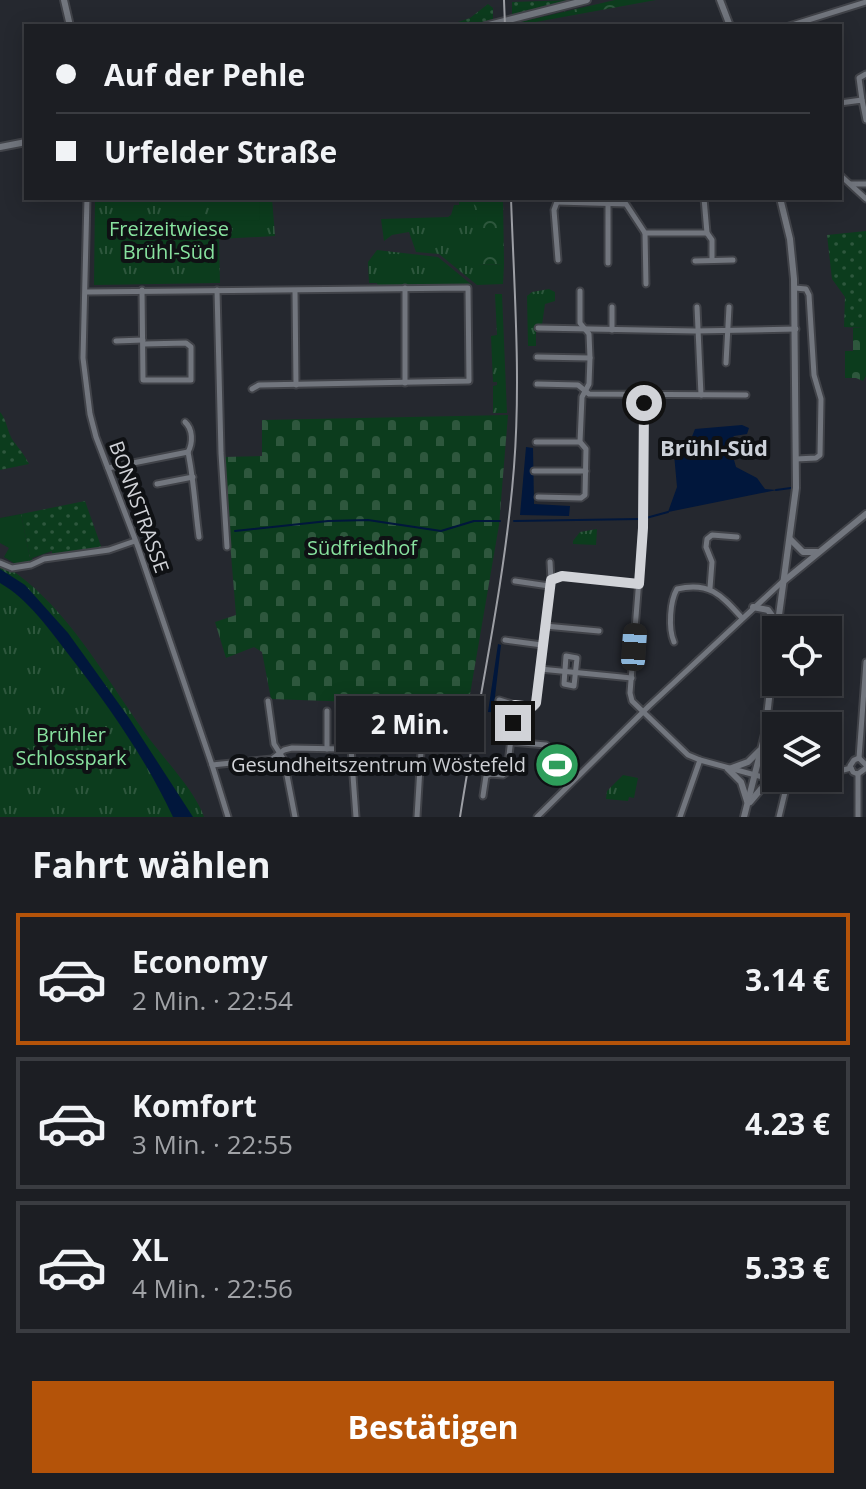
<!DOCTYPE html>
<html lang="de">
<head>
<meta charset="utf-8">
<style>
	:root { --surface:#1c1e23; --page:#292b30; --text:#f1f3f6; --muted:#a0a2a6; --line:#3a3c41; --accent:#b45309 }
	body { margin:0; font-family:"Open Sans",sans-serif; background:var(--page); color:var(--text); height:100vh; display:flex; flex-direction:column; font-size:30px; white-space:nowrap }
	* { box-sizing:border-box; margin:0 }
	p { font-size:26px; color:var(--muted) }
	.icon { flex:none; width:44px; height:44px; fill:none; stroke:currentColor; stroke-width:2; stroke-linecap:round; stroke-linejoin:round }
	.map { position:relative; height:817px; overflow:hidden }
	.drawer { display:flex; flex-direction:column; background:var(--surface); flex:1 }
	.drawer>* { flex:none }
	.guide { position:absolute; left:24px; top:24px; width:818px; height:176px; border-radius:0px; box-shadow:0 4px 20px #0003,0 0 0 2px var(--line); display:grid; align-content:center; height:176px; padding:0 32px; background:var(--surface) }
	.fabs { position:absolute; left:762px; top:616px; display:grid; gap:16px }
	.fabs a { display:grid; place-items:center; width:80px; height:80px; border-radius:0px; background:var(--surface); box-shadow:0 4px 20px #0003,0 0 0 2px var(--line); font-size:40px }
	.end { position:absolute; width:36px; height:36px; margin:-18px; border:10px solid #d1d3d8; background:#111; box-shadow:0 0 0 4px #111 }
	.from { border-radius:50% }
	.bubble { position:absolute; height:56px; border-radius:0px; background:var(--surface); box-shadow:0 4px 20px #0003,0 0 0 2px var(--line); font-size:26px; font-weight:700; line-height:56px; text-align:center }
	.car { position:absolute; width:24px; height:48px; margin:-24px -12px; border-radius:10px; box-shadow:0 0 6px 2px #0007; background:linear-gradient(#222 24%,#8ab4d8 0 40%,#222 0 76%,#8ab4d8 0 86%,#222 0) }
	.guide b { display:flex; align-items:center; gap:28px; height:76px; font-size:30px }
	.guide b+b { border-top:2px solid var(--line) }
	.guide i { width:20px; height:20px; background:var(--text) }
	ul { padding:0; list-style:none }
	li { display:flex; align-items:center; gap:24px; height:132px; margin:0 16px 12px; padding:0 16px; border:4px solid var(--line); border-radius:0px }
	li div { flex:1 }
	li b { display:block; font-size:30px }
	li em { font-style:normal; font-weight:700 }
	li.selected { border-color:var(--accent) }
	li>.icon { width:72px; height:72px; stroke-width:1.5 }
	h2 { padding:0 32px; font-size:36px; line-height:96px }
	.primary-button { display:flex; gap:16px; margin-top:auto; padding:16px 32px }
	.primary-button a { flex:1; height:92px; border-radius:0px; background:var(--accent); color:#fff; font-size:32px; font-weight:700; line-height:92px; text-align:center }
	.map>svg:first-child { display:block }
	.grass { fill:url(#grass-dots) }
	.forest { fill:url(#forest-crowns) }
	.cemetery { fill:url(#cemetery-stones) }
	.park { fill:url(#park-tufts) }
	.pitch { fill:#0c3c1d }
	.water { fill:#01173c }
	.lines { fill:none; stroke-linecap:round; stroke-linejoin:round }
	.stream { stroke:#01173c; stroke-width:2 }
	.street-casing { stroke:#414349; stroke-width:9 }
	.secondary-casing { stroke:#414349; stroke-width:10 }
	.street { stroke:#72767e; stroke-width:5 }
	.secondary { stroke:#72767e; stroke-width:6 }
	.tram { stroke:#9d9fa5; stroke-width:2 }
	.route { stroke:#d1d3d8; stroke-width:10 }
	.labels { text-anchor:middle; stroke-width:8; stroke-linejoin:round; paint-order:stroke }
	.park-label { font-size:20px; fill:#88e29f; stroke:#0f1114 }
	.street-label { font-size:20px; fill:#d1d3d8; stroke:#0f1114 }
	.poi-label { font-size:20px; fill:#d1d3d8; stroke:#0f1114; text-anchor:end }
	.neighbourhood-label { font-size:22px; font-weight:bold; fill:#cbd0d8; stroke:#0f1114 }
</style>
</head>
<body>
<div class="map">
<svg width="866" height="817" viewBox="0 0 866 817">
	<defs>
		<pattern id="grass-dots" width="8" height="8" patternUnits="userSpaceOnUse" patternTransform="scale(2)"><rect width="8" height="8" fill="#0c3c1d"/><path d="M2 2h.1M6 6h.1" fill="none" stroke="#2e573d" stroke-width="1.8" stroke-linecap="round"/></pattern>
		<pattern id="forest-crowns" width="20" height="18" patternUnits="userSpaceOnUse" patternTransform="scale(2)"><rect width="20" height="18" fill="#0c3c1d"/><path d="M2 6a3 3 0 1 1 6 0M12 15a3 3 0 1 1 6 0" fill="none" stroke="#2e573d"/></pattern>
		<pattern id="cemetery-stones" width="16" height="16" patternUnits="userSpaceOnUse" patternTransform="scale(2)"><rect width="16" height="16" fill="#0c3c1d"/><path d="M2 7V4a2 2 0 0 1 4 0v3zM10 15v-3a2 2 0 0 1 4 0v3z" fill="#2e573d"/></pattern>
		<pattern id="park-tufts" width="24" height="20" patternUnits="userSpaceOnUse" patternTransform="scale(2)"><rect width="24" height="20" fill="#0c3c1d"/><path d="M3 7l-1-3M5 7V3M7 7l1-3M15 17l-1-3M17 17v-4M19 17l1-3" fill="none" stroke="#2e573d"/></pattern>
	</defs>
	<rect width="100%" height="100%" fill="#25282f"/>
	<!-- grass -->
	<g class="grass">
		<path d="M509,0L512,2L574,0L512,16V2Z"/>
		<path d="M488,4L493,8V19L469,26H446L470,18Z"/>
		<path d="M866,231V328L844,327L845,297L832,279L827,235Z"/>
		<path d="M0,412C7,419 7,433 14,442C20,450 24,454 29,464L0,470Z"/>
		<path d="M85,501L102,549L52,555V551L32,558L34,562L31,563L21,514Z"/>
	</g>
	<!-- forest -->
	<g class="forest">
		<path d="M615,0H656L514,26L520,22Z"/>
		<path d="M472,198H503L504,264L477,265V222Z"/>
	</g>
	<!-- cemetery -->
	<g class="cemetery">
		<path d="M853,328H866V376L863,381L856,378H845V351H853Z"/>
		<path d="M508,415L499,525L468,706L271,699L262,652L254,647L226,658L215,622L236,615L223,457L262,456V420Z"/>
	</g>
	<!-- park -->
	<g class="park">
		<path d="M95,198H272L275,236L219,239L220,283L94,285Z"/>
		<path d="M459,198H472C479,220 479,242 478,265L504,264L503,284L477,285L439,254L416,252L409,232L392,235L384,241L381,219L448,217L451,215L454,205H459Z"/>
		<path d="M377,250L438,257L472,285L378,287L377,283H369L368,262Z"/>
		<path d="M549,289L555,292V301L545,304L542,325H536V346H528L527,296L532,292Z"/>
		<path d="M495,294H502L507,413H493V386L497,385V382H493L491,336L497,335Z"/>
		<path d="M597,529L596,545L573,544V541L580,532Z"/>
		<path d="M0,563C67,601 109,686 155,746C170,765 197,795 204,817H0Z"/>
		<path d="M623,775L638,778L634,798L629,797L628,801L606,799L607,791Z"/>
	</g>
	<!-- pitch -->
	<g class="pitch">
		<path d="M166,198H203V216L166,217Z"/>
		<path d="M259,198L260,220L216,221V199Z"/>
		<path d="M21,514L31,563L17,565L4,557L9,548L0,543V518Z"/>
	</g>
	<!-- water -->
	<g class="water">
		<path d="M742,425L749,428L747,434L734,436L729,442L736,467L757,478L765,489L777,490L668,512L677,487L674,454L677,446L689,444L695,429Z"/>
		<path d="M526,447L533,448L534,504L570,506L569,516L520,515Z"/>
		<path d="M0,569L25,585L68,633L129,718L193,817H173C146,759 108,705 69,655C49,629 28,599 0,583Z"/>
		<path d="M498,644L501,645L494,705L509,709L508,713L488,712Z"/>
	</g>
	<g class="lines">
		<!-- stream -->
		<g class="stream">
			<path d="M776,490L791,488"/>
			<path d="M646,518L668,512"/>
			<path d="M514,521L639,519"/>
			<path d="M235,531L328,521L368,520L441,531L474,521H500"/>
		</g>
		<!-- street casing -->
		<g class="street-casing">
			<g id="street">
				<path d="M789,26L866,2"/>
				<path d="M862,100L859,78L866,74"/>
				<path d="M840,103L862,100L866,120"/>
				<path d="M840,175L866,199"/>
				<path d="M851,184H866"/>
				<path d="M87,198L83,358L90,414L96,437L138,547L212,765L228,817"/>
				<path d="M557,198V202L626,204L645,233H707"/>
				<path d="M704,198L707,233L712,240V260"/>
				<path d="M557,202L554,210L558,260"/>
				<path d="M608,204V263"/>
				<path d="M645,233L646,284"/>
				<path d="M695,261L733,260"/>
				<path d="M795,288L806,289L809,295L814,375L821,399L820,455L816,458L796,459"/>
				<path d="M142,290L143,380H191V347L186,343L144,344"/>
				<path d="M217,290L221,453L227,547"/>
				<path d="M295,291L296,385"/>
				<path d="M86,292L468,288L469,381L259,385L252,389"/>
				<path d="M697,307L701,395"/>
				<path d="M538,328L695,331L796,329"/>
				<path d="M612,330V307"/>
				<path d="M116,341L143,340"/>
				<path d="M537,357L590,358"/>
				<path d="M726,363L729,307"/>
				<path d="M405,383V288"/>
				<path d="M537,384L578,385L589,394L746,395"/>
				<path d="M644,403L643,528L630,693L632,701L688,755L700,760L777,781L811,778"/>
				<path d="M536,442H580"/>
				<path d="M188,452C194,481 195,508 199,537"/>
				<path d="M108,468L188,452C193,443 193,429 185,422"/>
				<path d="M534,471H586"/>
				<path d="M157,484L193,477"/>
				<path d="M538,497L581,498L585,495L586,449L580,442L582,397L589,384L590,358L589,334L580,323V291"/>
				<path d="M550,562L551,580"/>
				<path d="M0,563L12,568L31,565L44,559L109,550L135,541"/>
				<path d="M515,581L549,586"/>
				<path d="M710,588L712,562L706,547L707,539L712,535L737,537"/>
				<path d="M545,626L599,631"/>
				<path d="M505,640L542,645"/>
				<path d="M674,642C668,628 670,601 677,589C710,581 722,596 742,618"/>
				<path d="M566,656L577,658L574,686L564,684Z"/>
				<path d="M540,669L551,580L562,576L639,584"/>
				<path d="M499,700L515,705"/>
				<path d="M268,701L274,744L284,760L295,817"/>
				<path d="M327,711V749"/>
				<path d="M511,742L546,745"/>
				<path d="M382,745L384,715"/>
				<path d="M351,748L356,817"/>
				<path d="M859,758L866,662"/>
				<path d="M212,765L272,759L284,750L292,748L343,749L382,745L435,747L437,718"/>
				<path d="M866,765L859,758L854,760L850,766L853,772L858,774L866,768"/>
				<path d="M828,774L851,768"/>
				<path d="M483,796L486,776L491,774L503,775L507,772L515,705L535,706L540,669L632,678"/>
				<path d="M417,817L421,751L419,748"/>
				<path d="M537,817L649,706L783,581"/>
				<path d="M680,817L700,760"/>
				<path d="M779,817L786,788"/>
				<path d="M858,817V774"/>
			</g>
		</g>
		<!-- secondary casing -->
		<g class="secondary-casing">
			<g id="secondary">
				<path d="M64,0L70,26"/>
				<path d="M720,0L730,26"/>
				<path d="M485,26L587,0"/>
				<path d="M0,147L26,142"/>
				<path d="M791,540L803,552H817"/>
				<path d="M784,581L866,514"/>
				<path d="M753,607L768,610L778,624"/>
				<path d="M777,630L796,488L794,279L790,239L780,198"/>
				<path d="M728,769L741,782L747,801"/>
				<path d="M729,769L748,762L759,751"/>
				<path d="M750,802L761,789L777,781L768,767L763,751"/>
				<path d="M744,817L765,734L776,637"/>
			</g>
		</g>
		<!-- street -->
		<use href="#street" class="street"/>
		<!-- secondary -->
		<use href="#secondary" class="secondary"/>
		<!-- tram -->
		<g class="tram">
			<path d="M504,0L505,26"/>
			<path d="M460,817C478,701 505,583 514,467C521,378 514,287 511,198"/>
		</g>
	</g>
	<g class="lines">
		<!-- route -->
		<path class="route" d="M513,723L515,705L532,707L536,703L551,580L562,576L639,584L643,528L644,403"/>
	</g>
	<!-- icons -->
	<defs>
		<g id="stadium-disc" transform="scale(2.3)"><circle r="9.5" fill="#2e9e5b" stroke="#0f1114"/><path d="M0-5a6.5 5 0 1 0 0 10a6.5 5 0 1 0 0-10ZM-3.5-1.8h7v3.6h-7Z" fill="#fff"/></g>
	</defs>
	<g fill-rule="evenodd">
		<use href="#stadium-disc" x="557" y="765"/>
	</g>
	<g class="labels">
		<!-- park labels -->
		<g class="park-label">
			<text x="169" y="236">Freizeitwiese<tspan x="169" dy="23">Brühl-Süd</tspan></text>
			<text x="362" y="555">Südfriedhof</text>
			<text x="71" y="742">Brühler<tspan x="71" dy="23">Schlosspark</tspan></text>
		</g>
		<!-- street labels -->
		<g class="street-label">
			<text transform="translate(139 507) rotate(70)" y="7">BONNSTRASSE</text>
		</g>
		<!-- poi labels -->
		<g class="poi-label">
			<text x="526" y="772">Gesundheitszentrum Wöstefeld</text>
		</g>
		<!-- neighbourhood labels -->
		<g class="neighbourhood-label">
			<text x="714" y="456">Brühl-Süd</text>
		</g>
	</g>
</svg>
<div class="fabs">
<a><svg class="icon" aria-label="locate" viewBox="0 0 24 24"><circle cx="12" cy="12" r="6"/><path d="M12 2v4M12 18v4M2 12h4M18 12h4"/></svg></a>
<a><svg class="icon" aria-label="layers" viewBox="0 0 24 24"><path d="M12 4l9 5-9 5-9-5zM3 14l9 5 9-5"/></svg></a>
</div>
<i class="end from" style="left:644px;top:403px"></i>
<i class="end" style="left:513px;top:723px"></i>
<div class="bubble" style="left:336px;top:696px;width:148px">2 Min.</div>
<i class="car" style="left:634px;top:647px;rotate:4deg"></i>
<div class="guide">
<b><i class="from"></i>Auf der Pehle</b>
<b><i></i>Urfelder Straße</b>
</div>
</div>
<section class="drawer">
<h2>Fahrt wählen</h2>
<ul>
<li class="selected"><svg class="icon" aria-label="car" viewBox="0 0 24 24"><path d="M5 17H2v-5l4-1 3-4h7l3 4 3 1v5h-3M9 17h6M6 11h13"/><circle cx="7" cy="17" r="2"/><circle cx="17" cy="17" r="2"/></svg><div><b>Economy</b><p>2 Min. · 22:54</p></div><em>3.14 €</em></li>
<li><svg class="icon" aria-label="car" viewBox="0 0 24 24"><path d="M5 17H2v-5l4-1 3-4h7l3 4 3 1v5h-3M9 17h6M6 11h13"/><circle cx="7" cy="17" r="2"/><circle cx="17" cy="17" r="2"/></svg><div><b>Komfort</b><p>3 Min. · 22:55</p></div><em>4.23 €</em></li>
<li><svg class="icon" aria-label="car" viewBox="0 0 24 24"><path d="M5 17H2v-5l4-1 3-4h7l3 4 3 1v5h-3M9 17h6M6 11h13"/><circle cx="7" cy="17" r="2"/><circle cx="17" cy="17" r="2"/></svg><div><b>XL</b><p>4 Min. · 22:56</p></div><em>5.33 €</em></li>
</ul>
<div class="primary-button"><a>Bestätigen</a></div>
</section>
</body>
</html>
